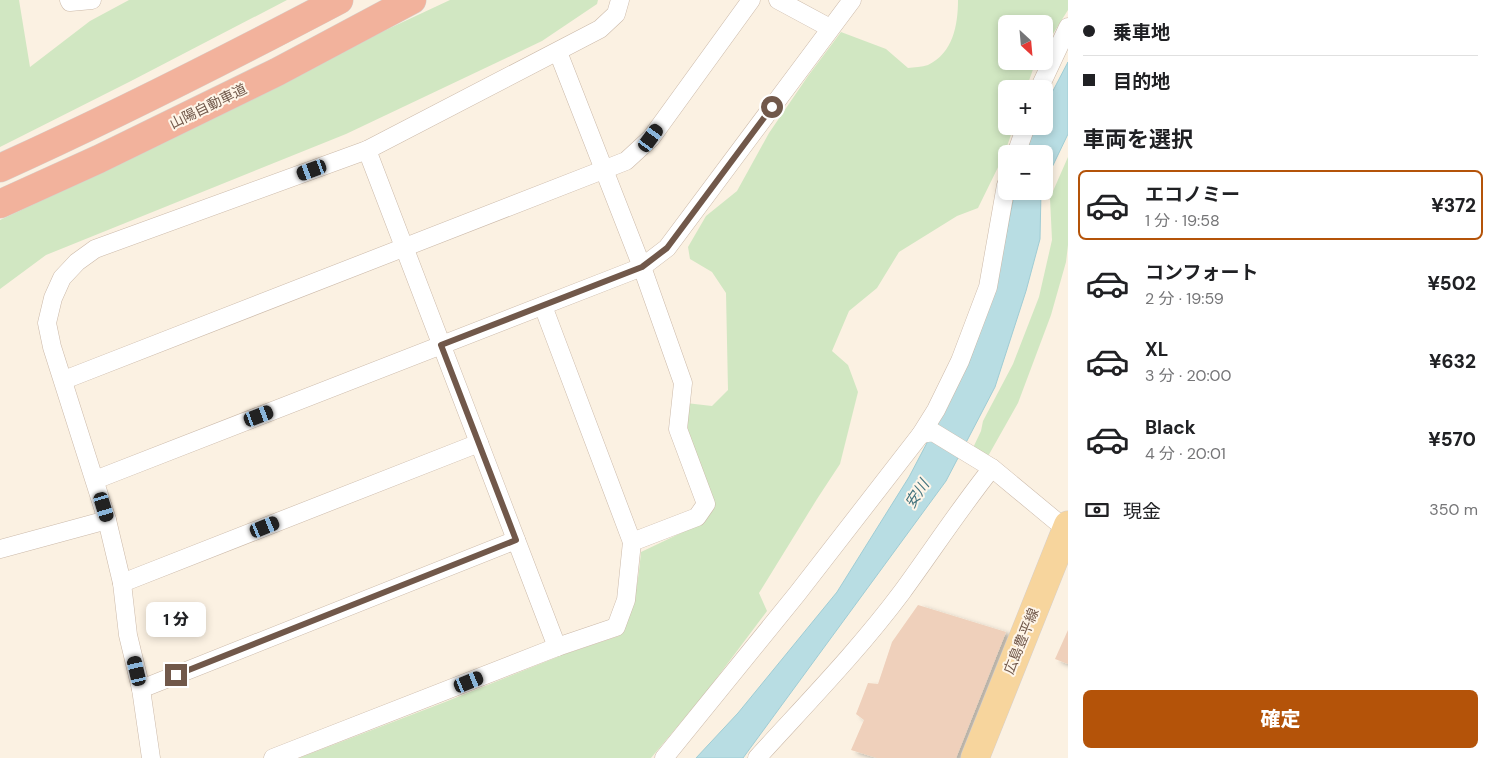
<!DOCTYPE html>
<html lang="ja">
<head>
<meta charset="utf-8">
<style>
	:root { --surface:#fff; --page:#f6f6f6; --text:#202124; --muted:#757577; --line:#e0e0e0; --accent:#b45309 }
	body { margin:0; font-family:"DM Sans","Noto Sans JP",sans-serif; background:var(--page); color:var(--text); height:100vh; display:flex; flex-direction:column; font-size:19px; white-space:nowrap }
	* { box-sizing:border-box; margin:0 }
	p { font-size:16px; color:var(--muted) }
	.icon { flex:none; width:28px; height:28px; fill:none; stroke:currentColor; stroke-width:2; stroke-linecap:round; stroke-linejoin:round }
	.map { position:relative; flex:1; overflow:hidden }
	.drawer { display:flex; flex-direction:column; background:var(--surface); width:425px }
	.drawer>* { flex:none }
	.guide { display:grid; align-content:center; height:110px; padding:0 15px; background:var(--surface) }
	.needle { width:32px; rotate:154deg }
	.buttons { position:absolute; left:998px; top:15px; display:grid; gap:10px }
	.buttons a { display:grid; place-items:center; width:55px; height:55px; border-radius:8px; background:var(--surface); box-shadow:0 2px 8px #0003; font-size:25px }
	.end { position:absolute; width:22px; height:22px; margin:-11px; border:6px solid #71584a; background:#fff; box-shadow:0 0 0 2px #fff }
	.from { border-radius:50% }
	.bubble { position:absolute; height:35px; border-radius:8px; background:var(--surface); box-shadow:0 2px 8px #0003; font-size:16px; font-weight:800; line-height:35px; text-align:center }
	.car { position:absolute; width:15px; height:30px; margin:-15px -8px; border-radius:6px; box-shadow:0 0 4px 1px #0007; background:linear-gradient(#222 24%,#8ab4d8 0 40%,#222 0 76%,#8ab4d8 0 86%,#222 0) }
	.guide b { display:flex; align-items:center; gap:18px; height:48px; font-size:19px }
	.guide b+b { border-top:1px solid var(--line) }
	.guide i { width:12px; height:12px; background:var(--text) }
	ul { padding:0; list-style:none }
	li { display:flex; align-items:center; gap:15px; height:70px; margin:0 10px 8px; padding:0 5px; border:2px solid transparent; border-radius:8px }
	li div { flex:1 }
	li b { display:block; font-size:19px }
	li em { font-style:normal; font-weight:800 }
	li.active { border-color:var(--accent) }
	li>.icon { width:45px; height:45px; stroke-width:1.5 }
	h2 { padding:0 15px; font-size:22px; line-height:60px }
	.pay { display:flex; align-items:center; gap:12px; height:55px; padding:0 15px; font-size:19px }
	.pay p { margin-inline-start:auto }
	.primary-button { display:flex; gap:10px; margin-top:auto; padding:10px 15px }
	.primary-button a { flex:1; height:58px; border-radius:8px; background:var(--accent); color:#fff; font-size:20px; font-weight:800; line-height:58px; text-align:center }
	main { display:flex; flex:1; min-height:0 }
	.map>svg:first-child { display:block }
	.green { fill:#d1e7c2 }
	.water { fill:#b8dde3; stroke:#9fccd4 }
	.building { fill:#efd0bb; filter:url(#shadow) }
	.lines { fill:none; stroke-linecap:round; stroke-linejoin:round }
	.street-casing { stroke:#cbb9a9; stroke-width:19 }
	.primary-casing { stroke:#d7d0cc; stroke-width:29 }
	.highway-casing { stroke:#d7d0cc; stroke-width:29 }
	.street { stroke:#fff; stroke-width:18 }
	.primary { stroke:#f7d59d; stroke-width:28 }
	.highway { stroke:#f2b29c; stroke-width:28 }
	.route { stroke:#71584a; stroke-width:6 }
	.labels { text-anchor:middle; stroke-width:4; stroke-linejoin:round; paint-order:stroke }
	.street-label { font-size:14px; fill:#71584a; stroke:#fef5e8 }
	.water-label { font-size:15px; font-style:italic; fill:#42737d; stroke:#fef5e8 }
</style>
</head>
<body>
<main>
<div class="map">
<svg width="1068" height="758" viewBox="0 0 1068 758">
	<defs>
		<filter id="shadow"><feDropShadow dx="5.5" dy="3" stdDeviation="2.5" flood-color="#0004"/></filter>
	</defs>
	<rect width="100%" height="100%" fill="#fbf1e2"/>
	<!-- green -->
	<g class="green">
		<path d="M0,0H19L30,67L90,21L129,0H287L131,81L0,147Z"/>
		<path d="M450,0H598L597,4L542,41L346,134L46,255L0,289V220L161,144L315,63Z"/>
		<path d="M958,0H1068V10L1044,48V24H1006V61H1036L1026,89H1006V126H1014L1004,155L978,208L957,216L899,252L877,288L849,311L832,351L848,365L858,392L840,464L817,499L759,593L767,611L707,691L651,758H299L445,702L565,654L619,636C635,606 638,584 641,552L700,524L689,444L686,403L712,406L728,390L726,293L712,272L690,259L688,247L706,216L737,191L769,133L808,76L841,32L886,49L908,68C914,67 922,67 928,65C953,53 958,25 958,0Z"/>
		<path d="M1068,157V245L1066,262L1051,315L1018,403L987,458L972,450L981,431L983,421L1013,364L1039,297L1052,240L1050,198Z"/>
	</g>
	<!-- water -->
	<g class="water">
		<path d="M1068,62V134L1044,184V154H1026L1034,126H1044V108Z"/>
		<path d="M1015,191H1041L1040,239L1026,291L995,387L946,481L743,758H696L738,713L837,592L909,477L969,363L995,290Z"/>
	</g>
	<!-- building -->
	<g class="building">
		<path d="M918,605L1006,632L956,758H877L851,750L864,720L856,714L868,683L878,684L892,642Z"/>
		<path d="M1068,630V664L1055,659Z"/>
	</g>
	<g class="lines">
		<!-- street casing -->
		<g class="street-casing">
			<g id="street">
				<path d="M69,0L70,2L92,0"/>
				<path d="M778,0L830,28"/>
				<path d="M1039,89L1068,27"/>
				<path d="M367,150L557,647"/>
				<path d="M1016,154L1026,126"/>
				<path d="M543,306L632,542"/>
				<path d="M64,380L626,161L651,138L751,0"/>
				<path d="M921,434L933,432L992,468L1068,531"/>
				<path d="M95,480L642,267L667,248L852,0"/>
				<path d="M0,549L107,520"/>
				<path d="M122,583L479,443"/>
				<path d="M141,689L516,540"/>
				<path d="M151,758L141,689L128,635L122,583L107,520L52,347L47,323L53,298L62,278L77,262L95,249L367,150L600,29L616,14L620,0"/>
				<path d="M273,758L557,647L616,627L626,600L632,542L697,517L706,504L678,429L683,383L642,267L558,52"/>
				<path d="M664,758L797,594L921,434L936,410L960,361L988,287L1006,185"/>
				<path d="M757,758C806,704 858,651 902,592C932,551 960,508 992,468"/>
			</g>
		</g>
		<!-- primary casing -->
		<g class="primary-casing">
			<path id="primary" d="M975,758L1068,525"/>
		</g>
		<!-- highway casing -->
		<g class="highway-casing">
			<g id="highway">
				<path d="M0,168C115,116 227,59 339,0"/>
				<path d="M0,204L99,159L277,72L412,0"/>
			</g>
		</g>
		<!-- street -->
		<use href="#street" class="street"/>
		<!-- primary -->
		<use href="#primary" class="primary"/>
		<!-- highway -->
		<use href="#highway" class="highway"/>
	</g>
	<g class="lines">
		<!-- route -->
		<path class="route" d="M176,675L516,540L441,345L642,267L667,248L772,107"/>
	</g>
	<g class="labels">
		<!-- street labels -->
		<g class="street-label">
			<text transform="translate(208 106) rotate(-26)" y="5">山陽自動車道</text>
			<text transform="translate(1021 641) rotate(-68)" y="5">広島豊平線</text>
		</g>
		<!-- water labels -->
		<g class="water-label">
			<text transform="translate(917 494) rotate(-57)" y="5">安川</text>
		</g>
	</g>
</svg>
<div class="buttons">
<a><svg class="needle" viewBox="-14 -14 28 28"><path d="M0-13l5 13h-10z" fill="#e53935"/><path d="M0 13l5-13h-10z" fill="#757577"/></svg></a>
<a>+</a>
<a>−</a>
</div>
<i class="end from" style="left:772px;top:107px"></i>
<i class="end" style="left:176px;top:675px"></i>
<div class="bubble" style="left:146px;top:602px;width:60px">1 分</div>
<i class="car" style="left:651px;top:138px;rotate:36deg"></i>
<i class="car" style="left:312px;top:170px;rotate:250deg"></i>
<i class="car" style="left:259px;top:416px;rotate:69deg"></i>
<i class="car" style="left:104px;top:507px;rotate:163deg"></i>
<i class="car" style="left:265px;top:527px;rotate:68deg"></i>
<i class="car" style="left:137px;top:671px;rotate:347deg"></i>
<i class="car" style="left:469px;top:682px;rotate:68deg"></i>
</div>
<section class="drawer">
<div class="guide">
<b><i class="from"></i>乗車地</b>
<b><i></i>目的地</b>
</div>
<h2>車両を選択</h2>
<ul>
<li class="active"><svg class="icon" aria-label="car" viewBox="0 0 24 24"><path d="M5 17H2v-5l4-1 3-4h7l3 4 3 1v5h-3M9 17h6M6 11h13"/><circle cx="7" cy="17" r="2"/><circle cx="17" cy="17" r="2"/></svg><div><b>エコノミー</b><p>1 分 · 19:58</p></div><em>¥372</em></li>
<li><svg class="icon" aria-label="car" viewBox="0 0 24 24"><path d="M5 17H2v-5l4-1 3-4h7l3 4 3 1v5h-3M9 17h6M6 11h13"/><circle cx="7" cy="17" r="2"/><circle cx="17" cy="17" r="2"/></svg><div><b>コンフォート</b><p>2 分 · 19:59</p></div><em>¥502</em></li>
<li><svg class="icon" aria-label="car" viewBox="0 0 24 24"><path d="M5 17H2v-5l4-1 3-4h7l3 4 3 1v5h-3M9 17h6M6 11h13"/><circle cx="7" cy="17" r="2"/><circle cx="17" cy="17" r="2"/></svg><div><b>XL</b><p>3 分 · 20:00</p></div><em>¥632</em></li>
<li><svg class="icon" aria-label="car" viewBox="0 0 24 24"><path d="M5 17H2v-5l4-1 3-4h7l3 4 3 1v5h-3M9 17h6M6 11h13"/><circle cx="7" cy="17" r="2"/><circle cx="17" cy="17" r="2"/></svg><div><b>Black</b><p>4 分 · 20:01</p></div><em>¥570</em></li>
</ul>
<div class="pay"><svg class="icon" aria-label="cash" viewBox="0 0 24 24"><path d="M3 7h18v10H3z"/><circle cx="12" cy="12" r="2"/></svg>現金<p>350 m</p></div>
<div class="primary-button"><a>確定</a></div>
</section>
</main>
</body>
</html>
